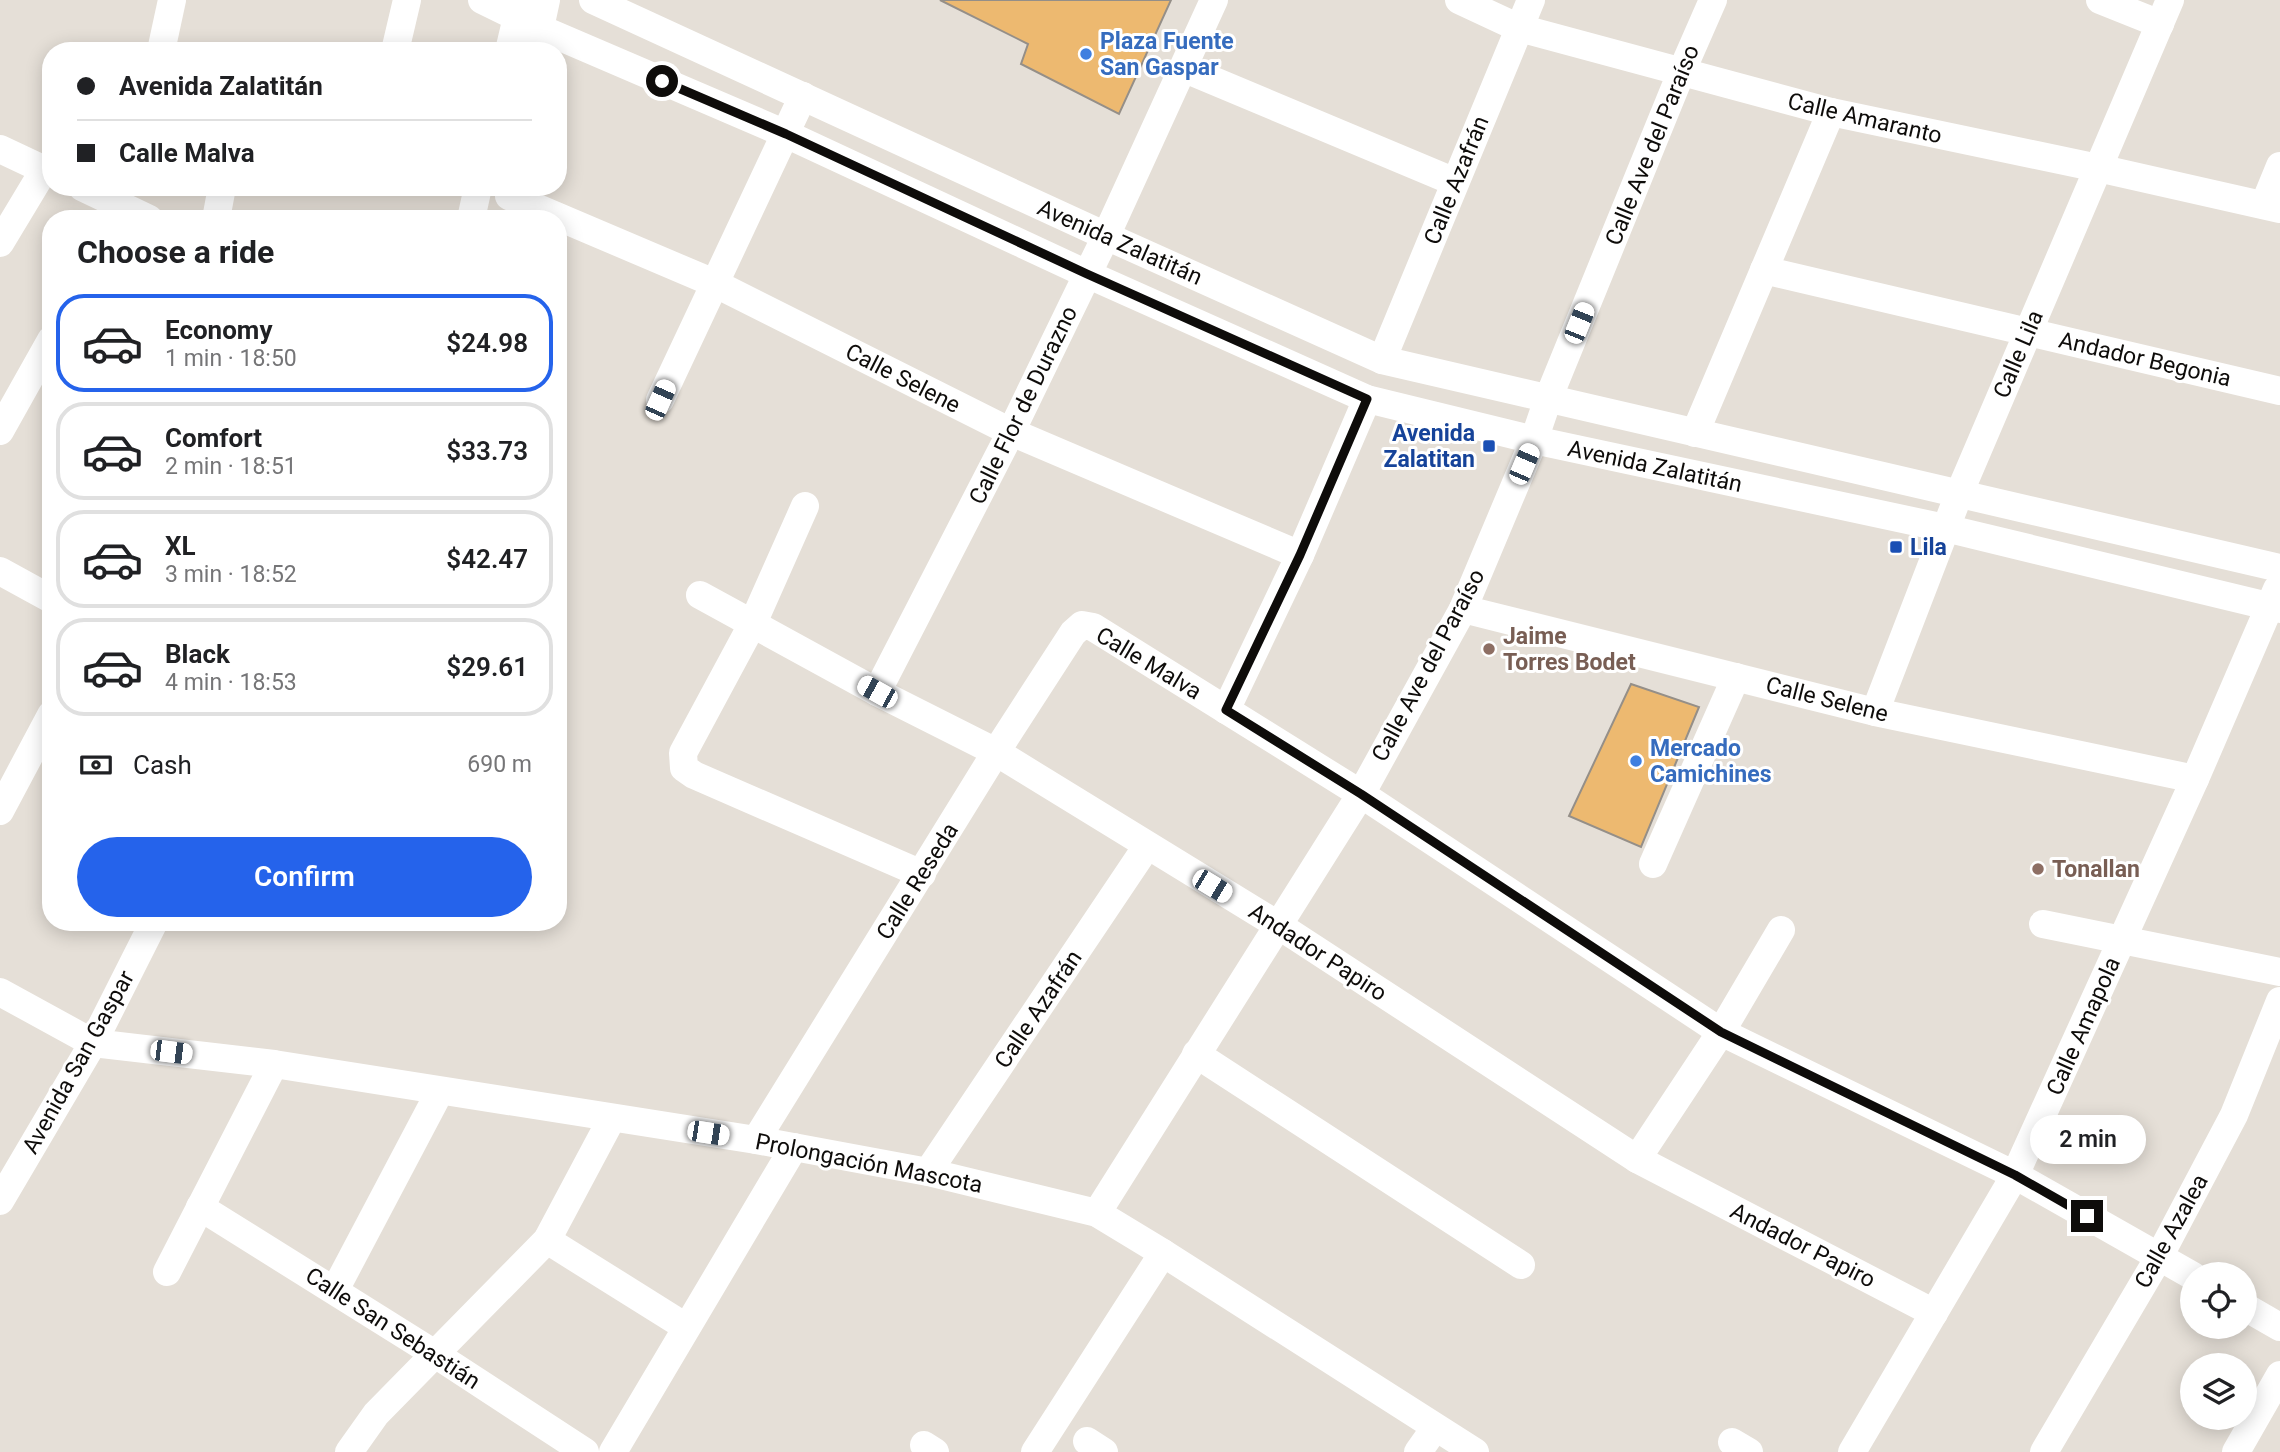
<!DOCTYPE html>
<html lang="en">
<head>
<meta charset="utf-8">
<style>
	:root { --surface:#fff; --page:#f6f6f6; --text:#202124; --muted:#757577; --line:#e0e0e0; --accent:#2563eb }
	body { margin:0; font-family:Roboto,sans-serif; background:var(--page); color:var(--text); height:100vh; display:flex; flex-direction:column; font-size:26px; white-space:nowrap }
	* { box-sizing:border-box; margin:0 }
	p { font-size:23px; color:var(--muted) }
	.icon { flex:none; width:38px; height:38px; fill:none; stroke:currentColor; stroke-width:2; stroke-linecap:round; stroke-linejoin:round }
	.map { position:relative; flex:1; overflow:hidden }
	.details { position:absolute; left:42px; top:210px; width:525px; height:721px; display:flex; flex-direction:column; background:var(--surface); border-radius:28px; box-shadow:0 4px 18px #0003 }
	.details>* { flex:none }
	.top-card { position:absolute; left:42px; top:42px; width:525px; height:154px; border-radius:28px; box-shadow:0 4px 18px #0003; display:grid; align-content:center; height:154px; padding:0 35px; background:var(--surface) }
	.fabs { position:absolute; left:2180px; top:1262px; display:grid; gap:14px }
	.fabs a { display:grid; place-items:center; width:77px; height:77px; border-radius:50%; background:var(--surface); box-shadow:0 4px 18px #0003; font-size:35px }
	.end { position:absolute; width:32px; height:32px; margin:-16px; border:9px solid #0e0c0a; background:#fff; box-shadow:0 0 0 4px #fff }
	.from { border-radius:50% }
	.bubble { position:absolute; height:49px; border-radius:24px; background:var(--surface); box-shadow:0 4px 18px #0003; font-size:23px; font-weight:600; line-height:49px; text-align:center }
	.car { position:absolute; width:21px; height:42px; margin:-21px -10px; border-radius:9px; box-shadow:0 0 5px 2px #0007; background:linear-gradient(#fff 24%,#345 0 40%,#fff 0 76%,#345 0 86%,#fff 0) }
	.top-card b { display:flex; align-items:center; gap:24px; height:66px; font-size:26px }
	.top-card b+b { border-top:2px solid var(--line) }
	.top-card i { width:18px; height:18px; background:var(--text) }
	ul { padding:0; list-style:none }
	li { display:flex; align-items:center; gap:21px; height:98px; margin:0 14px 10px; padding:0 21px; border:4px solid var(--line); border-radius:28px }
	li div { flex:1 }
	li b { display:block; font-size:26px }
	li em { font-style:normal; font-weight:600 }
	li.selected { border-color:var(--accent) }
	li>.icon { width:63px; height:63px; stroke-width:1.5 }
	h2 { padding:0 35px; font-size:32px; line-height:84px }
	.pay { display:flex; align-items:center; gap:18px; height:77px; padding:0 35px; font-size:26px }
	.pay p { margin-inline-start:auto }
	.cta { display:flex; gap:14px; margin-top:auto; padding:14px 35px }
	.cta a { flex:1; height:80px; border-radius:42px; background:var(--accent); color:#fff; font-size:28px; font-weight:600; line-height:80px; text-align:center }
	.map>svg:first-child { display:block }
	.building { fill:#edb970; stroke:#958f88; stroke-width:2 }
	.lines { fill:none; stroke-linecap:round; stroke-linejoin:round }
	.minor { stroke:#fff; stroke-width:28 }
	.route { stroke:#0e0c0a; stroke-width:9 }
	.shop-dot { fill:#3f7fe0; stroke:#fff; stroke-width:2.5 }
	.transit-dot { fill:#1a4fb4; stroke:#fff; stroke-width:2.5 }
	.education-dot { fill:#8d6e63; stroke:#fff; stroke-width:2.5 }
	.labels { text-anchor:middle; stroke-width:6; stroke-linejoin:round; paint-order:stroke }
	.shop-label { font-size:23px; font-weight:bold; fill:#366cbe; stroke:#fff; text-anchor:start }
	.street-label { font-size:23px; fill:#0e0c0a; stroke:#fff }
	.transit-label { font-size:23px; font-weight:bold; fill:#164399; stroke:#fff; text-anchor:end }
	.education-label { font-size:23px; font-weight:bold; fill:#785e54; stroke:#fff; text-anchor:start }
</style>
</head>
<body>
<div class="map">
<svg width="2280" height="1452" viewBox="0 0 2280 1452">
	<rect width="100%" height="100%" fill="#e5dfd7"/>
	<!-- building -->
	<g class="building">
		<path d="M940,0H1171L1119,114L1021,64L1028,44Z"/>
		<path d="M1631,684L1699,707L1641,847L1569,816Z"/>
	</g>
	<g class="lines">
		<!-- minor -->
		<g class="minor">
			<path d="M482,0L539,28L786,134L1087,274L1367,399L1534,440L1945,528L2280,609"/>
			<path d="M593,0L1106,236L1382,360L2280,568"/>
			<path d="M1459,0L1519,28L1831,112L2098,168L2280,209"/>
			<path d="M2100,0L2160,24"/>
			<path d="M161,51L172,0"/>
			<path d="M395,51L407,0"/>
			<path d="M509,51L521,0"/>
			<path d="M535,51L546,0"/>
			<path d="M1183,68L1455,182"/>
			<path d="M0,149L51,173"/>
			<path d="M82,187L149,219"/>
			<path d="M509,196L714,283L1011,432L1300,555"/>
			<path d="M2264,205L2280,166"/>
			<path d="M216,219L222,187"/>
			<path d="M471,219L478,187"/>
			<path d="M0,243L44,170"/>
			<path d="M1764,270L2280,391"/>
			<path d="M1382,360L1531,0"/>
			<path d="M660,400L803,96"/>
			<path d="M0,431L51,340"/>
			<path d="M1695,433L1831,112"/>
			<path d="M805,506L753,623L683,753L684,768L694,775L922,874"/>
			<path d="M0,571L51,599"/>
			<path d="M700,595L877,692L996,752L1278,925L1637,1159L1934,1313"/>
			<path d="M1463,609L1875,712L2195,779"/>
			<path d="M877,692L1011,432L1106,236L1214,0"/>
			<path d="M1226,710L1300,555L1367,399"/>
			<path d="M1875,712L1959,494L2170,0"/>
			<path d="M0,811L51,715"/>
			<path d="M1653,864L1736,677"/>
			<path d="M2043,924L2280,972"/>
			<path d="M0,992L93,1043L274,1064L756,1140L928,1172L1097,1213L1163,1253L1475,1452"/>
			<path d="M1196,1054L1521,1265"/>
			<path d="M756,1140L996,752L1073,633L1082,625L1093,627L1361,794L1721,1032L2015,1175L2193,1276"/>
			<path d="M1637,1159L1721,1032L1781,930"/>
			<path d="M928,1172L1147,846"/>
			<path d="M0,1201L93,1043L154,922"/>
			<path d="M200,1207L435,1354L585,1452"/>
			<path d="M1097,1213L1361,794L1463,609L1534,440L1548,399L1681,73L1713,0"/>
			<path d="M547,1240L686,1327"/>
			<path d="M167,1272L274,1064"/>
			<path d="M335,1290L440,1091"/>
			<path d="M2245,1307L2280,1327"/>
			<path d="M1087,1441L1104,1452"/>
			<path d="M1732,1442L1749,1452"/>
			<path d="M924,1445L935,1452"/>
			<path d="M349,1452L376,1414L547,1240L612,1118"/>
			<path d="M613,1452L794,1147"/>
			<path d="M1035,1452L1163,1253"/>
			<path d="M1418,1452L1435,1428"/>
			<path d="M1852,1452L2015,1175L2195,779L2277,589"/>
			<path d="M2044,1452L2159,1257L2234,1115L2280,1001"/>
			<path d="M2236,1452L2280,1375"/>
		</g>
	</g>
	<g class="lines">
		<!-- route -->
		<path class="route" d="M662,81L786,134L1087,274L1367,399L1300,555L1226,710L1361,794L1721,1032L2015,1175L2087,1216"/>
	</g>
	<!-- markers -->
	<g class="shop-dot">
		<circle cx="1086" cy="54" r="7"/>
		<circle cx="1636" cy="761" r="7"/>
	</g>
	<g class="transit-dot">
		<rect x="1482" y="439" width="14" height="14" rx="3.5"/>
		<rect x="1889" y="540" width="14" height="14" rx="3.5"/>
	</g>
	<g class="education-dot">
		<circle cx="1489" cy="649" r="7"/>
		<circle cx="2038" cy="869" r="7"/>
	</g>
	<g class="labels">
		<!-- shop labels -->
		<g class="shop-label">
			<text x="1100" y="49">Plaza Fuente<tspan x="1100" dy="26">San Gaspar</tspan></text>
			<text x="1650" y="756">Mercado<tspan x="1650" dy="26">Camichines</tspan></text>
		</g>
		<!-- street labels -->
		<g class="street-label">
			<text transform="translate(1865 118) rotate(13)" y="8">Calle Amaranto</text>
			<text transform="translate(1652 145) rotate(-68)" y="8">Calle Ave del Paraíso</text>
			<text transform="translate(1456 180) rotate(-68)" y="8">Calle Azafrán</text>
			<text transform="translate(1120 242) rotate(24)" y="8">Avenida Zalatitán</text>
			<text transform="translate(2018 354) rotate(-67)" y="8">Calle Lila</text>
			<text transform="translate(2145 359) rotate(13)" y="8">Andador Begonia</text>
			<text transform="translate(903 378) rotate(27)" y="8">Calle Selene</text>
			<text transform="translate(1023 405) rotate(-64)" y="8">Calle Flor de Durazno</text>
			<text transform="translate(1655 466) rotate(12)" y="8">Avenida Zalatitán</text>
			<text transform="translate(1149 663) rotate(31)" y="8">Calle Malva</text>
			<text transform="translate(1428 665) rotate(-62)" y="8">Calle Ave del Paraíso</text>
			<text transform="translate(1827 699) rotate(14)" y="8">Calle Selene</text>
			<text transform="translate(917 881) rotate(-58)" y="8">Calle Reseda</text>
			<text transform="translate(1318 952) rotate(33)" y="8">Andador Papiro</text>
			<text transform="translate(1038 1009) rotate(-56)" y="8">Calle Azafrán</text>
			<text transform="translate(2083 1026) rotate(-66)" y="8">Calle Amapola</text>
			<text transform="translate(78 1062) rotate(-61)" y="8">Avenida San Gaspar</text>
			<text transform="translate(869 1163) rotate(11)" y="8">Prolongación Mascota</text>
			<text transform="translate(2171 1231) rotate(-61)" y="8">Calle Azalea</text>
			<text transform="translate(1803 1245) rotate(27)" y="8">Andador Papiro</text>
			<text transform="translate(393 1328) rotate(33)" y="8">Calle San Sebastián</text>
		</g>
		<!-- transit labels -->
		<g class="transit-label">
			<text x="1475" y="441">Avenida<tspan x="1475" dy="26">Zalatitan</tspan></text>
			<text x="1910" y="555" text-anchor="start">Lila</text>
		</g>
		<!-- education labels -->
		<g class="education-label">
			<text x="1503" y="644">Jaime<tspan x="1503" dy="26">Torres Bodet</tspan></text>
			<text x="2052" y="877">Tonallan</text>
		</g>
	</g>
</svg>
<div class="fabs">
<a><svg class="icon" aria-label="locate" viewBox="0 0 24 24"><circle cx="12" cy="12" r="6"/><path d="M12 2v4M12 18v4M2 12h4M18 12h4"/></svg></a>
<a><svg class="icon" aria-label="layers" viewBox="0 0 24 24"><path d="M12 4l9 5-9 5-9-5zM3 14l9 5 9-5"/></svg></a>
</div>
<i class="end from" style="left:662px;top:81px"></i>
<i class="end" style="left:2087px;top:1216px"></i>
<div class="bubble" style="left:2030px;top:1115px;width:116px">2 min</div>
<i class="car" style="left:1579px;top:323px;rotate:22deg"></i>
<i class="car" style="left:660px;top:400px;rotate:24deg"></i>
<i class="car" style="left:1524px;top:464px;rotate:23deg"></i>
<i class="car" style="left:877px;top:692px;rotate:299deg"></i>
<i class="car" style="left:1212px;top:886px;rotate:121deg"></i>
<i class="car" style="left:171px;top:1052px;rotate:97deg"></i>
<i class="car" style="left:708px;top:1133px;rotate:99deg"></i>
<div class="top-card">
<b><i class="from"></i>Avenida Zalatitán</b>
<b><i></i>Calle Malva</b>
</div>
<section class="details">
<h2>Choose a ride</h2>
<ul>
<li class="selected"><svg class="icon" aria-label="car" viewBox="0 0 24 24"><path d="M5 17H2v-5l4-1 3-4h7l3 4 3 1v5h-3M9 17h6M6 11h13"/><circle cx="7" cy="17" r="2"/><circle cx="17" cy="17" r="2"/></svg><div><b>Economy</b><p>1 min · 18:50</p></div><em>$24.98</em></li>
<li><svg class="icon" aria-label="car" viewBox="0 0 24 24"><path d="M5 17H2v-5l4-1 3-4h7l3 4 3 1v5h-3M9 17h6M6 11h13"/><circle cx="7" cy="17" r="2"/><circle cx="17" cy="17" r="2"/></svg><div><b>Comfort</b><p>2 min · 18:51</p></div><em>$33.73</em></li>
<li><svg class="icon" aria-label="car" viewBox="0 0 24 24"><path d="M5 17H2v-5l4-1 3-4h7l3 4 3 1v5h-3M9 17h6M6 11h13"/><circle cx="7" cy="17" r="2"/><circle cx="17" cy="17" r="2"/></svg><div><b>XL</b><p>3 min · 18:52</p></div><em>$42.47</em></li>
<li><svg class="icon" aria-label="car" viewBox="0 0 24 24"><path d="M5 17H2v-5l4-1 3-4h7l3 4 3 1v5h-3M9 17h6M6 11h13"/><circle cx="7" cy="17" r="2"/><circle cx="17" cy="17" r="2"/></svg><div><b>Black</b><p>4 min · 18:53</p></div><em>$29.61</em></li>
</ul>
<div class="pay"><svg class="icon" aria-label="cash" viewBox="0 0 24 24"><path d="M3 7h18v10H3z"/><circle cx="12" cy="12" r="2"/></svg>Cash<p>690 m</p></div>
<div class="cta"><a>Confirm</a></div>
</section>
</div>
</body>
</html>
